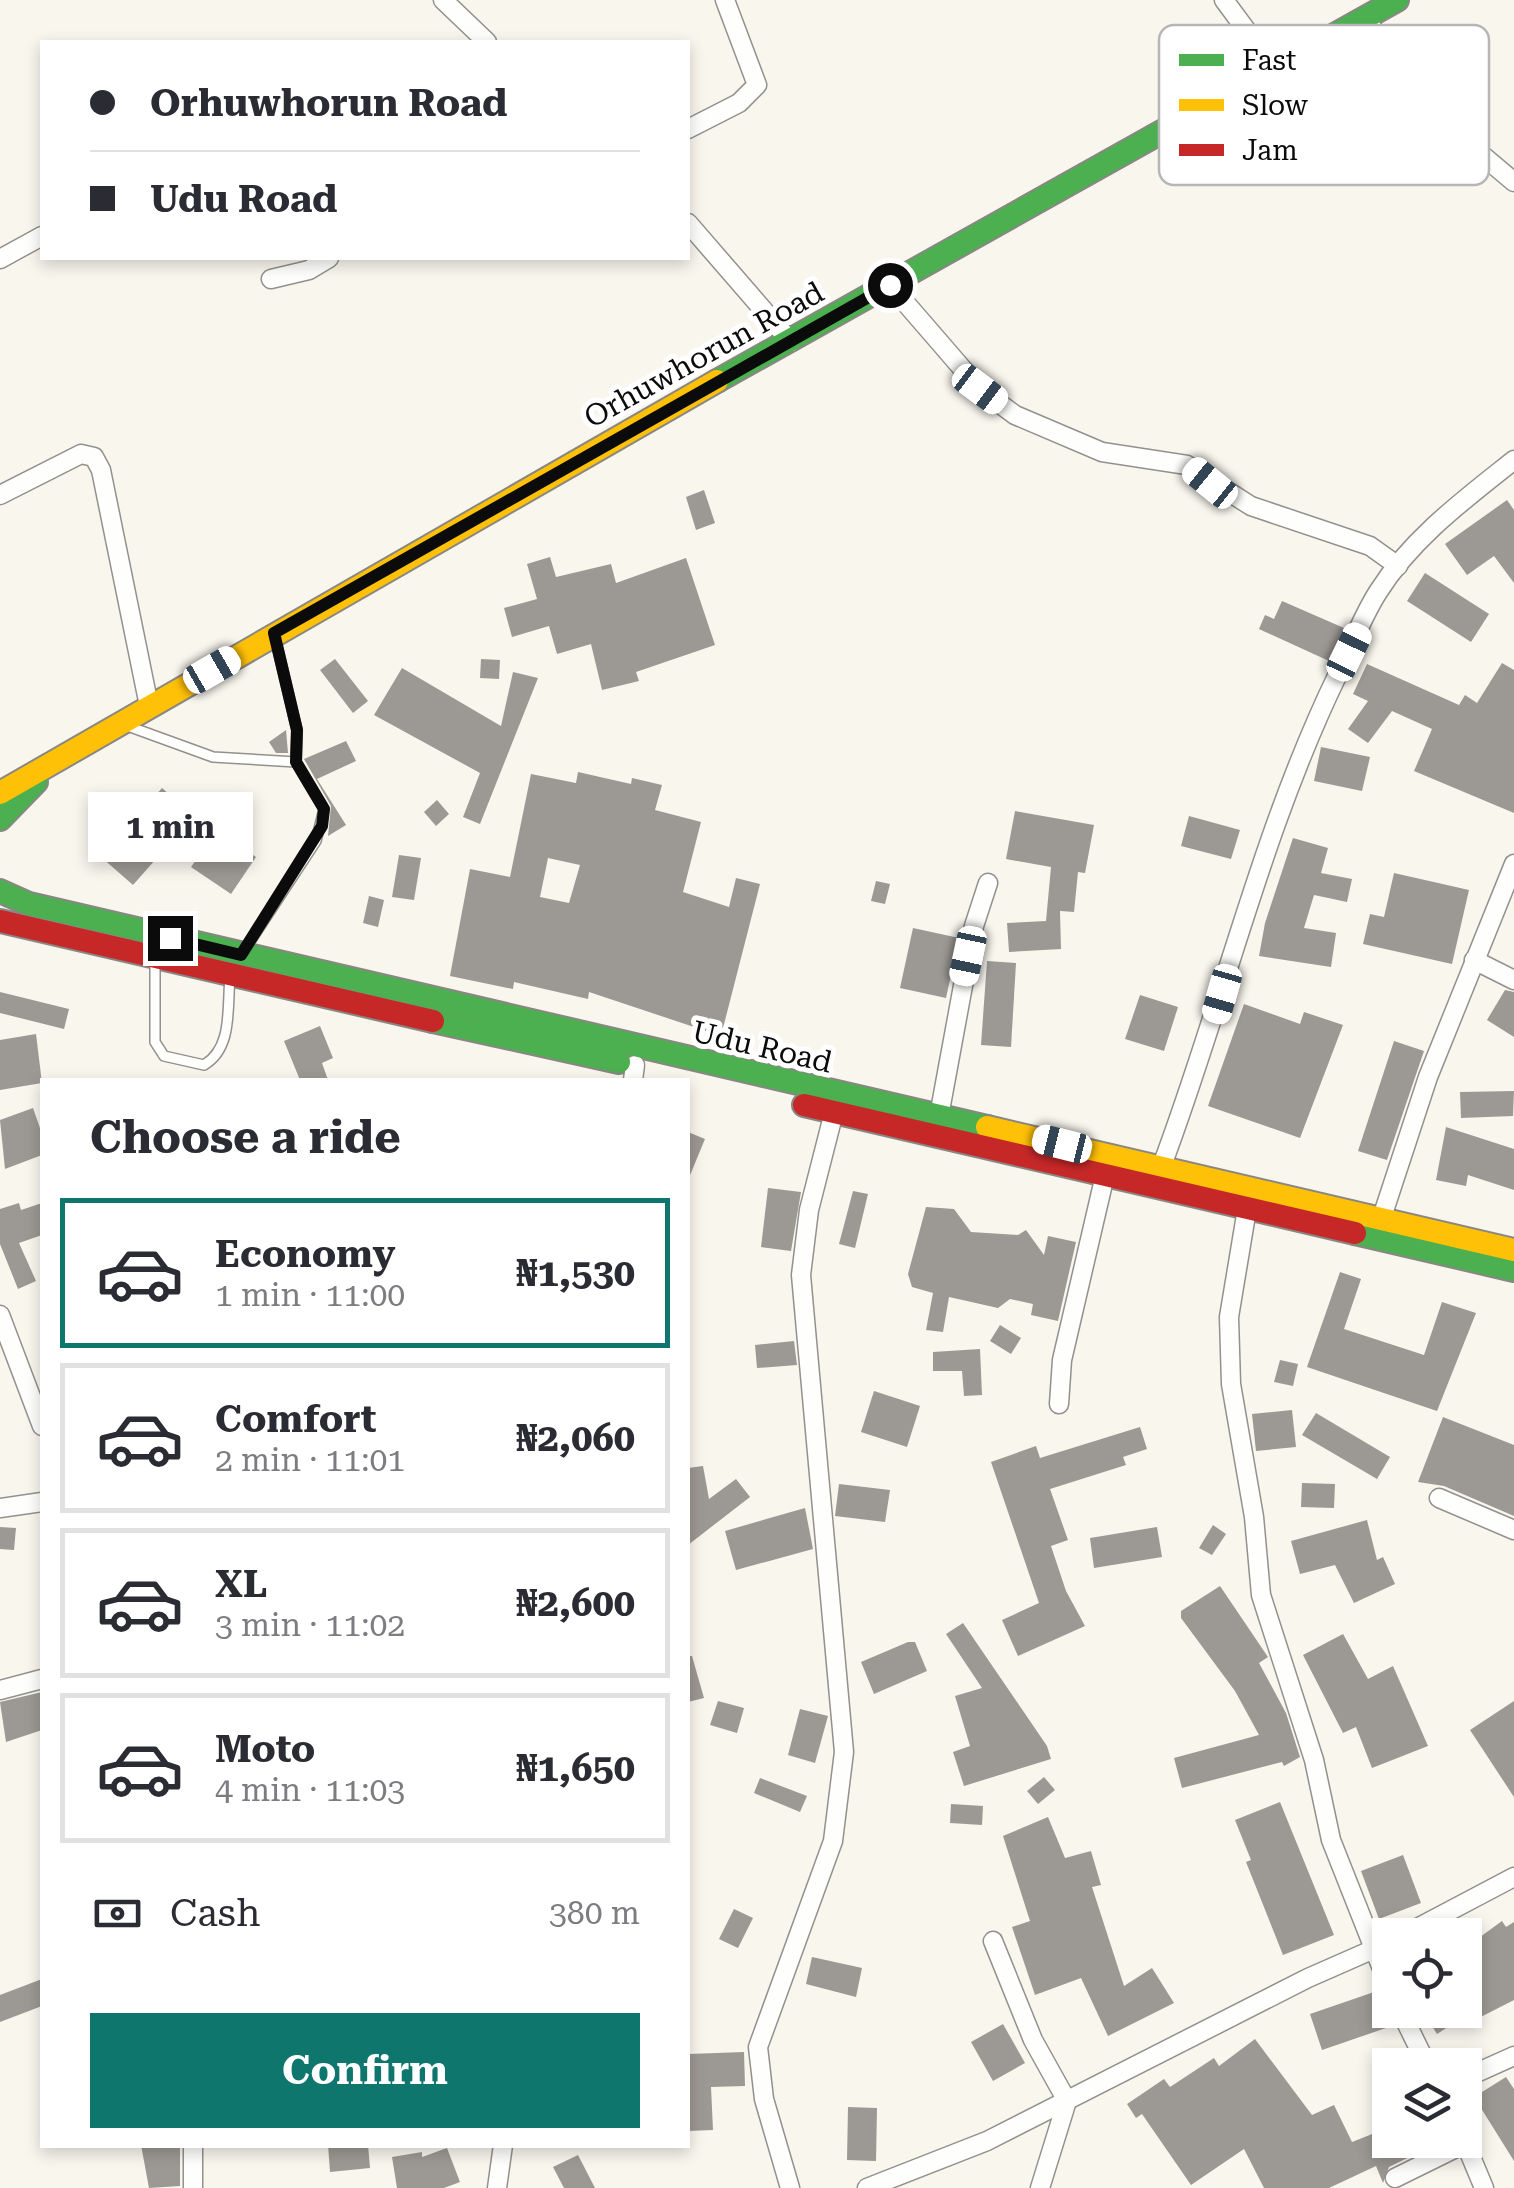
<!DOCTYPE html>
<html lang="en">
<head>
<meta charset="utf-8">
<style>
	:root { --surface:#fff; --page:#f2f2f3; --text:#2b2b33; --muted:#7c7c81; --line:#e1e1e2; --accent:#0f766e }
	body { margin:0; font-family:"Roboto Serif",serif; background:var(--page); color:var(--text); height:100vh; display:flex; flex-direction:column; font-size:38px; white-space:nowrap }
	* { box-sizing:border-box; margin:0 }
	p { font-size:32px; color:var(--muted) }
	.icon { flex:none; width:55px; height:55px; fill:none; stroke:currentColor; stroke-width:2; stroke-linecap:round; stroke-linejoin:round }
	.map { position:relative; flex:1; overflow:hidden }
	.details { position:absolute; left:40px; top:1078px; width:650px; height:1070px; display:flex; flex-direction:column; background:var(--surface); border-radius:0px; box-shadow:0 5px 15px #0003 }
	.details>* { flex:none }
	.guide { position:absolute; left:40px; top:40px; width:650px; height:220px; border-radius:0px; box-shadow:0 5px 15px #0003; display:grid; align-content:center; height:220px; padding:0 50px; background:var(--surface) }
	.buttons { position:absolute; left:1372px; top:1918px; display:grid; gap:20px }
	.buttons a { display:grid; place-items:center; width:110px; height:110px; border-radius:0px; background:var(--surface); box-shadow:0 5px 15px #0003; font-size:50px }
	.end { position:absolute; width:45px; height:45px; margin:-22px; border:12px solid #0b0b0b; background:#fff; box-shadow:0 0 0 5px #fff }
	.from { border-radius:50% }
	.bubble { position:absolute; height:70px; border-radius:0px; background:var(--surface); box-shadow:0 5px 15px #0003; font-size:32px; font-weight:700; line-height:70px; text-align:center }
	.car { position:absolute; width:30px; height:60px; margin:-30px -15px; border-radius:12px; box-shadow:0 0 8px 2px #0007; background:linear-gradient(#fff 24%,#345 0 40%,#fff 0 76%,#345 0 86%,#fff 0) }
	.guide b { display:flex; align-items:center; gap:35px; height:95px; font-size:38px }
	.guide b+b { border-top:2px solid var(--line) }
	.guide i { width:25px; height:25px; background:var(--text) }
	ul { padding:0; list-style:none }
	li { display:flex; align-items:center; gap:30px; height:150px; margin:0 20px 15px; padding:0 30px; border:5px solid var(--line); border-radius:0px }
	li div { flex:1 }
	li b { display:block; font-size:38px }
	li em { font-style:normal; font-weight:700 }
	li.current { border-color:var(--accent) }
	li>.icon { width:90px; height:90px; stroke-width:1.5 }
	h2 { padding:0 50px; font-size:45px; line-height:120px }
	.pay { display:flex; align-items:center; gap:25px; height:110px; padding:0 50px; font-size:38px }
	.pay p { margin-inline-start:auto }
	.action { display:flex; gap:20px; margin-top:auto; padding:20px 50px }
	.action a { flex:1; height:115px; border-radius:0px; background:var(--accent); color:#fff; font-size:40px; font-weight:700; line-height:115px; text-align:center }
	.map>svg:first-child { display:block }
	.building { fill:#9c9994; fill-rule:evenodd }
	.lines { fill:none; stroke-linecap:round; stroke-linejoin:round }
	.lane-casing { stroke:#92918d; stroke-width:12 }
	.street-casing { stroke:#92918d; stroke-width:21 }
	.fast-casing { stroke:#898784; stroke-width:26 }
	.slow-casing { stroke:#898784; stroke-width:26 }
	.jam-casing { stroke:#898784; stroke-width:26 }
	.lane { stroke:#fefefc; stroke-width:9 }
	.street { stroke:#fefefc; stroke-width:18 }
	.fast { stroke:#4caf50; stroke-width:22 }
	.slow { stroke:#ffc107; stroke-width:22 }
	.jam { stroke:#c62828; stroke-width:22 }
	.route { stroke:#0b0b0b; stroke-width:12 }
	.labels { text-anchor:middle; stroke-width:10; stroke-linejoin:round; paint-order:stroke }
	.street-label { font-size:30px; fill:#0b0b0b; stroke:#fff }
	.key { fill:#fff; stroke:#b6b6b6; stroke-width:2.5 }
	.key-label { font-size:28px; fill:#0b0b0b }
</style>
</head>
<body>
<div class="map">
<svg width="1514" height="2188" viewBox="0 0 1514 2188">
	<rect width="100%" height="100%" fill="#f9f6ee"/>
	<!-- building -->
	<g class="building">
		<path d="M704,490L715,523L696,530L686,497Z"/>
		<path d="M1507,500L1514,510V583L1494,556L1467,575L1445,544Z"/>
		<path d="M550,557L556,577L611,564L616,583L686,558L715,645L636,672L639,681L602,690L591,644L557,654L549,626L512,637L504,608L537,599L527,564Z"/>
		<path d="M1425,573L1489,614L1471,642L1407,601Z"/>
		<path d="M1282,601L1344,628L1329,661L1259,629L1265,615L1274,619Z"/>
		<path d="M335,659L368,701L353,713L320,670Z"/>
		<path d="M481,659L500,660L499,679L480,678Z"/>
		<path d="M1502,663L1514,670V813L1414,771L1432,729L1392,711L1368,743L1348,729L1368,701L1353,694L1367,664L1459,705L1465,695L1477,703Z"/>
		<path d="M402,668L501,726L513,672L538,678L480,824L463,817L480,773L374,715Z"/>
		<path d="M286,730L288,753H276L269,742Z"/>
		<path d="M346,741L356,761L317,779L346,825L328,836L331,806L304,759Z"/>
		<path d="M1321,747L1370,757L1362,791L1314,781Z"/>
		<path d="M578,772L631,784L632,778L662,785L655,810L701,822L683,892L729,907L736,878L760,884L721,1036L589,992L588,999L514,982L513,989L450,976L470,869L510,877L531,774L576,783ZM548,858L580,865L569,903L540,897Z"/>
		<path d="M162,788L194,816L133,885L101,857Z"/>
		<path d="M437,800L449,814L436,826L424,812Z"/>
		<path d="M1015,811L1094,825L1085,873L1078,872L1074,912L1060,911L1061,949L1009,952L1007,923L1046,921L1051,867L1006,859Z"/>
		<path d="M1189,816L1240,830L1231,859L1181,846Z"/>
		<path d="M217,830L256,857L231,894L191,867Z"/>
		<path d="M1293,838L1328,848L1321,873L1352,879L1347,902L1314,895L1304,928L1336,933L1331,967L1259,956L1265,923Z"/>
		<path d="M399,855L421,858L414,900L392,897Z"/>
		<path d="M1394,873L1469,890L1452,964L1363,944L1370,914L1384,917Z"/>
		<path d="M876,881L890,884L885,904L871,901Z"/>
		<path d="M369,896L384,900L378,927L363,923Z"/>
		<path d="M913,928L959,938L946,998L900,988Z"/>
		<path d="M987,961L1016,963L1011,1047L981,1045Z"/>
		<path d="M1505,990L1514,992V1037L1487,1020Z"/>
		<path d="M0,992L69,1009L64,1029L0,1013Z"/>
		<path d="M1140,995L1178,1007L1164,1051L1125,1039Z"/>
		<path d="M1244,1004L1300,1024L1304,1012L1343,1025L1300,1138L1208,1106Z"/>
		<path d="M320,1026L333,1058L322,1063L328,1080H300L284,1041Z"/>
		<path d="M36,1034L42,1083L0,1090V1040Z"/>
		<path d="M1394,1041L1424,1051L1387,1160L1358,1151Z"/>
		<path d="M1514,1091L1513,1116L1461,1118L1460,1092Z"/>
		<path d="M33,1108L42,1134V1155L5,1169L0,1120Z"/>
		<path d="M1446,1127L1514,1149V1190L1468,1175L1466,1186L1436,1180Z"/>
		<path d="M688,1132L705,1139L688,1180Z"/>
		<path d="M768,1188L801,1192L791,1251L761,1247Z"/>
		<path d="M853,1191L868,1194L855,1248L839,1244Z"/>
		<path d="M19,1203L21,1210L42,1203V1235L19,1243L36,1281L18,1289L0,1244V1209Z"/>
		<path d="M926,1207L954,1209L971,1232L1018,1235L1026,1230L1044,1255L1048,1236L1076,1242L1058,1321L1031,1315L1033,1304L1010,1299L998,1308L949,1297L943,1332L926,1330L933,1293L912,1287L908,1274Z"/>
		<path d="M1340,1272L1361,1279L1344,1329L1424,1355L1442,1302L1476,1313L1437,1411L1307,1367Z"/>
		<path d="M1000,1325L1021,1338L1011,1354L990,1341Z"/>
		<path d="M794,1341L797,1365L757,1368L755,1345Z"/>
		<path d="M980,1349L982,1395L964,1396L962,1371H933V1352Z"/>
		<path d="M1280,1360L1298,1364L1293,1386L1274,1382Z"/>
		<path d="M874,1391L920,1406L907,1447L861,1432Z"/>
		<path d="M1292,1410L1296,1447L1256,1451L1252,1414Z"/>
		<path d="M1316,1413L1390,1457L1377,1479L1302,1435Z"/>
		<path d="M1443,1417L1514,1445V1516L1444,1486L1418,1482Z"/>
		<path d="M1140,1427L1147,1449L1123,1457L1126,1465L1050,1489L1068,1540L1051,1546L1066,1591L1085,1626L1018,1656L1002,1620L1039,1603L991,1462L1036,1446L1040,1458Z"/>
		<path d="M703,1466L709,1499L736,1479L750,1497L688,1545V1468Z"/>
		<path d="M1302,1483L1335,1484L1334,1508L1301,1507Z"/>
		<path d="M839,1484L890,1490L885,1522L835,1516Z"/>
		<path d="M805,1508L813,1549L736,1570L725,1531Z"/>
		<path d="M1367,1520L1377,1560L1383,1557L1395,1584L1354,1603L1335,1565L1300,1574L1291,1541Z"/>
		<path d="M1213,1525L1226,1534L1212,1555L1199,1548Z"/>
		<path d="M0,1527L16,1528L14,1550L0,1549Z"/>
		<path d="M1157,1527L1162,1557L1094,1568L1090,1538Z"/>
		<path d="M1220,1586L1268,1657L1259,1663L1286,1713L1300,1757L1284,1766L1282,1762L1182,1788L1174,1758L1259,1735L1235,1691L1181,1618V1611Z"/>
		<path d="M963,1623L1047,1746L1051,1759L964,1786L953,1752L970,1746L955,1696L982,1688L946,1634Z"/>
		<path d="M1343,1634L1368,1679L1393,1666L1428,1746L1372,1768L1356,1727L1343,1733L1303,1655Z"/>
		<path d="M908,1642H915L927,1671L874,1694L861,1662Z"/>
		<path d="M688,1656H692L704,1698L688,1702Z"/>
		<path d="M42,1692V1730L6,1742L0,1702Z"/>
		<path d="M718,1701L744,1708L737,1733L710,1725Z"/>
		<path d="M1514,1701V1797L1470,1730Z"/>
		<path d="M800,1709L828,1716L815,1763L788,1755Z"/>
		<path d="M1044,1777L1055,1790L1038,1804L1027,1791Z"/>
		<path d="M760,1778L807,1796L800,1812L754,1793Z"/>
		<path d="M1280,1802L1334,1935L1283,1955L1246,1862L1251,1860L1235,1820Z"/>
		<path d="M951,1804L983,1806L982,1825L950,1823Z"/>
		<path d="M1048,1817L1065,1858L1091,1851L1101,1885L1092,1887L1124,1986L1152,1968L1174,2003L1108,2036L1081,1978L1035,1995L1012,1927L1030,1921L1003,1836Z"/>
		<path d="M1403,1855L1421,1903L1379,1919L1361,1871Z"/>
		<path d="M734,1909L753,1918L738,1948L719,1939Z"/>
		<path d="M1502,1921L1506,1927L1514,1922V2000L1465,2025V2016L1437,2034L1422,2010H1465V1948Z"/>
		<path d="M812,1957L862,1968L856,1997L806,1984Z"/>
		<path d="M42,1979V2006L0,2022V1995Z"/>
		<path d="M1374,1992L1386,2028L1322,2050L1310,2014Z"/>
		<path d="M1003,2024L1025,2063L993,2081L971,2042Z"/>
		<path d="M1255,2039L1312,2115L1334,2105L1352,2142L1390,2127V2140H1444L1389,2167L1383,2183L1376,2166L1329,2188H1264L1244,2149L1191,2185L1142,2114L1136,2118L1127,2104L1164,2079L1170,2087L1214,2058L1219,2066Z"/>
		<path d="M744,2052L745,2086L711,2087L713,2130L688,2131V2054Z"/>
		<path d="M1506,2077L1514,2089V2161L1474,2097Z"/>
		<path d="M848,2107L877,2108L876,2161L847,2160Z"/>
		<path d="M141,2145H180V2186L149,2188Z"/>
		<path d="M328,2145H368L370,2168L330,2172Z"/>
		<path d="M447,2148L460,2182L444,2188H397L392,2157L422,2152V2157Z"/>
		<path d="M578,2155L595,2188H564L553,2167Z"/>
	</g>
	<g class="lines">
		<!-- lane casing -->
		<g class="lane-casing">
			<g id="lane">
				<path d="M125,725L213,757L296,762"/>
				<path d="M245,949L316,841L324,809L296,762L297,730L275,637"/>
				<path d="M155,963V1042L164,1056L204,1065C233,1048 227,1008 230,977"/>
			</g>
		</g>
		<!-- street casing -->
		<g class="street-casing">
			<g id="street">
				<path d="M443,0L487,42"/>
				<path d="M1224,0L1275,69"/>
				<path d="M1365,18L1437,117L1514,182"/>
				<path d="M688,129L739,103L757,85L725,0"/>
				<path d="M688,223L791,342"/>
				<path d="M0,259L42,236"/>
				<path d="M271,279L309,270L329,258"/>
				<path d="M890,285L980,389L1015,415L1102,452L1187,465L1251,506L1370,546L1398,566"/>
				<path d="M0,495L81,454L94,457L101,470L149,706"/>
				<path d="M1474,960L1514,980"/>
				<path d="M633,1080L635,1065"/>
				<path d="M939,1116L974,926L988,883"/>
				<path d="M1161,1168C1223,1004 1261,832 1338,674C1351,647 1362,617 1378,592C1412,538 1465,499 1514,460"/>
				<path d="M1247,1209L1229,1317L1231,1384L1254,1517L1261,1595L1314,1760L1331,1840L1390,1989"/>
				<path d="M1382,1217L1428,1077L1514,864"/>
				<path d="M0,1315L42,1426"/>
				<path d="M1059,1404L1062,1360L1105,1175"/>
				<path d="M1439,1498L1514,1530"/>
				<path d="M0,1508L42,1502"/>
				<path d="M0,1690L42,1679"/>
				<path d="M1404,1935L1514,1877"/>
				<path d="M993,1941L1033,2040L1067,2101L1040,2188"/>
				<path d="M1400,2010L1427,2065"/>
				<path d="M1465,2078L1514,2056"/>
				<path d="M1464,2140L1484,2188"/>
				<path d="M193,2145V2188"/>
				<path d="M1395,2178L1466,2143"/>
				<path d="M497,2188L503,2145"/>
				<path d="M790,2188L764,2099L758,2047L833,1841L844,1752L801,1275L809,1210L834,1112"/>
				<path d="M867,2188L987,2141L1308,1978L1390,1942"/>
			</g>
		</g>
		<!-- fast casing -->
		<g class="fast-casing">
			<g id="fast">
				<path d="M717,381L1397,0"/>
				<path d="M0,819L36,782"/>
				<path d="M0,891L29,904L987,1127"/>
				<path d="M433,1021L619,1062"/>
				<path d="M1355,1233L1514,1270"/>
			</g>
		</g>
		<!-- slow casing -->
		<g class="slow-casing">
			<g id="slow">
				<path d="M0,793L717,381"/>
				<path d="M987,1127L1514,1250"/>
			</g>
		</g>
		<!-- jam casing -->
		<g class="jam-casing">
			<g id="jam">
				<path d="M0,921L433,1021"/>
				<path d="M804,1105L1355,1233"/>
			</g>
		</g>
		<!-- lane -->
		<use href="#lane" class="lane"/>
		<!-- street -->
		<use href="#street" class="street"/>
		<!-- fast -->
		<use href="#fast" class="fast"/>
		<!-- slow -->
		<use href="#slow" class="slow"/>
		<!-- jam -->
		<use href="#jam" class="jam"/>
	</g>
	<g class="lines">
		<!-- route -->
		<path class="route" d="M170,938L241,955L322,826L324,809L296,762L297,730L274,633L890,285"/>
	</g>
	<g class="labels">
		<!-- street labels -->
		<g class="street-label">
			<text transform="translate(704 355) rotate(-29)" y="10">Orhuwhorun Road</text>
			<text transform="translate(762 1047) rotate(13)" y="10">Udu Road</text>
		</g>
	</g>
	<!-- legend -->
	<rect x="1159" y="25" width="330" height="160" rx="15" class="key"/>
	<rect x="1179" y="54" width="45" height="12" fill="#4caf50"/>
	<rect x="1179" y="99" width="45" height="12" fill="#ffc107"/>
	<rect x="1179" y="144" width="45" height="12" fill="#c62828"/>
	<g class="key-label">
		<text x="1242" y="70">Fast</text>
		<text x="1242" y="115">Slow</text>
		<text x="1242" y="160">Jam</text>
	</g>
</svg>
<div class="buttons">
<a><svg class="icon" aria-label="locate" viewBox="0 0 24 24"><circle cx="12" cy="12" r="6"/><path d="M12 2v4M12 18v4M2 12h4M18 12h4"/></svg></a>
<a><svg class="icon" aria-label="layers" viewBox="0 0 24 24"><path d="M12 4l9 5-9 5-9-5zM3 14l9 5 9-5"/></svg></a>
</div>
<i class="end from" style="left:890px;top:285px"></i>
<i class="end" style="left:170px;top:938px"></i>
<div class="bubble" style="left:88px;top:792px;width:165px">1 min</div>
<i class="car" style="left:980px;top:389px;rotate:127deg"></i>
<i class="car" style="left:1210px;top:483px;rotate:309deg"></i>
<i class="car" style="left:1349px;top:652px;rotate:26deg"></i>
<i class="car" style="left:212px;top:670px;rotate:60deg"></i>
<i class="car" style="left:968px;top:956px;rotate:192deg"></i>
<i class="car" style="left:1222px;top:994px;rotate:196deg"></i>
<i class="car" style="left:1062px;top:1144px;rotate:284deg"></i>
<div class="guide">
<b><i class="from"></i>Orhuwhorun Road</b>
<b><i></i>Udu Road</b>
</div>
<section class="details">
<h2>Choose a ride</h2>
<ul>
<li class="current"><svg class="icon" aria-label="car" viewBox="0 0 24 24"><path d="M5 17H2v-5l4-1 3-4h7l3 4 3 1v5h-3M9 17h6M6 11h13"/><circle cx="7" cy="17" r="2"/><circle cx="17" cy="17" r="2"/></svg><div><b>Economy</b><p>1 min · 11:00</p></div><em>₦1,530</em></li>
<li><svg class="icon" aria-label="car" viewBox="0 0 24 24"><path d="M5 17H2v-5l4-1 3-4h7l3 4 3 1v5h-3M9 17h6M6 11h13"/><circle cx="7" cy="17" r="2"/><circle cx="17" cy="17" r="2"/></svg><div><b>Comfort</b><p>2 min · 11:01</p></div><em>₦2,060</em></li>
<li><svg class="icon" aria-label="car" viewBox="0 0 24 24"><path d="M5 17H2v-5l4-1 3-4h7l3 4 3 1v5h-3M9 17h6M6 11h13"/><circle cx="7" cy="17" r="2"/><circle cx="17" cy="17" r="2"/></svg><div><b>XL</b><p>3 min · 11:02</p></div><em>₦2,600</em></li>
<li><svg class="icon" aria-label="car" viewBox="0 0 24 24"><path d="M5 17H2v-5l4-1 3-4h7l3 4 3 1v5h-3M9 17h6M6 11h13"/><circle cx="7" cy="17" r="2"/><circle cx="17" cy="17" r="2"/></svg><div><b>Moto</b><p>4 min · 11:03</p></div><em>₦1,650</em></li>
</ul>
<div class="pay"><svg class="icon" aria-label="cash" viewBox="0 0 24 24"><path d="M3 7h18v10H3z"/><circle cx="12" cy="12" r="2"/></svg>Cash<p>380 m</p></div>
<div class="action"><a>Confirm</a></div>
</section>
</div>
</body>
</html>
